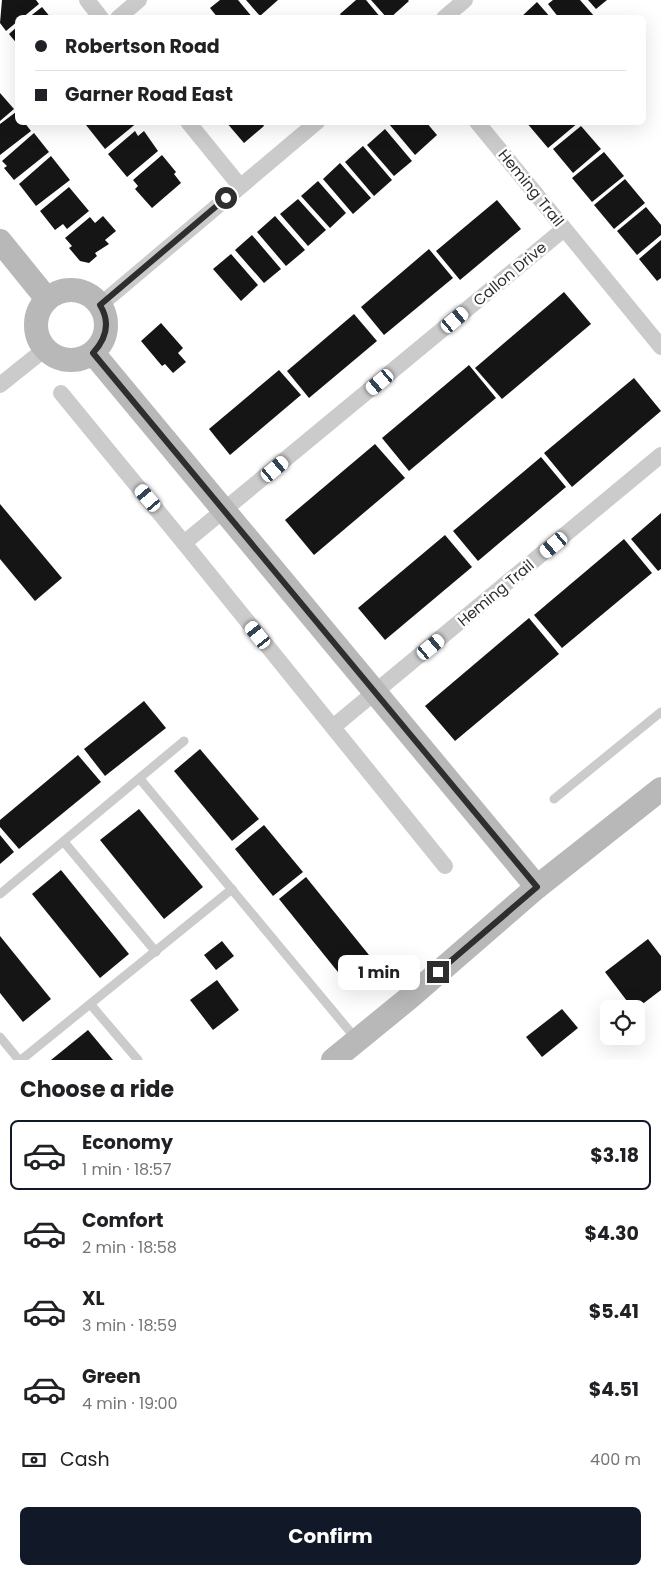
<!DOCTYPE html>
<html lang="en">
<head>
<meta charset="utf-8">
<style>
	:root { --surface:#fff; --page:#f6f6f6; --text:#202124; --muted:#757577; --line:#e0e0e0; --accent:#111827 }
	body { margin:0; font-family:Poppins,sans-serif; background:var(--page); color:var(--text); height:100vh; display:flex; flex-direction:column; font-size:19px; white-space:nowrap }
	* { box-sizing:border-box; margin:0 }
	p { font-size:16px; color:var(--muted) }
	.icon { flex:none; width:28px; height:28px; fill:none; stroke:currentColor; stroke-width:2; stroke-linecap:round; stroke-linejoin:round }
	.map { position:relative; height:1060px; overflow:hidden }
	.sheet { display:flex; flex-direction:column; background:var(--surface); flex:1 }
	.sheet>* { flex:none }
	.banner { position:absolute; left:15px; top:15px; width:631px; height:110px; border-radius:8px; box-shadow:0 5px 20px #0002; display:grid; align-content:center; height:110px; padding:0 20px; background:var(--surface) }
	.controls { position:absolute; left:600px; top:1000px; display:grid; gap:10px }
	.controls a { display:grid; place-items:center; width:45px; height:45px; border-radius:8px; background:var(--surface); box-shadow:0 5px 20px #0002; font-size:25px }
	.end { position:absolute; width:22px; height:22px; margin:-11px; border:6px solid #2e2e2e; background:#fff; box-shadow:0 0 0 2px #fff }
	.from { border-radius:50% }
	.bubble { position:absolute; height:35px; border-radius:8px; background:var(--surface); box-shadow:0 5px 20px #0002; font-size:16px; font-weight:700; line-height:35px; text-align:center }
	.car { position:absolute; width:15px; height:30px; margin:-15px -8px; border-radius:6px; box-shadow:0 0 4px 1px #0007; background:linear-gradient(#fff 24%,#345 0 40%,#fff 0 76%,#345 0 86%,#fff 0) }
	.banner b { display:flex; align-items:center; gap:18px; height:48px; font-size:19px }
	.banner b+b { border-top:1px solid var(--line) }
	.banner i { width:12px; height:12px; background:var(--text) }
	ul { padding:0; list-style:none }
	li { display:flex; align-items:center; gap:15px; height:70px; margin:0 10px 8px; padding:0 10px; border:2px solid transparent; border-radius:8px }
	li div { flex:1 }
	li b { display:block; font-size:19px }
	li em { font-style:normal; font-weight:700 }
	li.current { border-color:var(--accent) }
	li>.icon { width:45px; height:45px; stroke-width:1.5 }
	h2 { padding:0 20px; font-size:22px; line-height:60px }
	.pay { display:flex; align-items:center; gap:12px; height:55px; padding:0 20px; font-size:19px }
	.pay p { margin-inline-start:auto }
	.action { display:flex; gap:10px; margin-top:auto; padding:10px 20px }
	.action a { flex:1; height:58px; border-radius:8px; background:var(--accent); color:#fff; font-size:20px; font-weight:700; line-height:58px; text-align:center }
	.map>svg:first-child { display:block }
	.building { fill:#151515 }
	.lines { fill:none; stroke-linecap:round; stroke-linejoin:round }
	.lane { stroke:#cbcbcb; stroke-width:9 }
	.street { stroke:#cbcbcb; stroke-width:16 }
	.secondary { stroke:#b8b8b8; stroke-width:24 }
	.route { stroke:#2e2e2e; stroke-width:6 }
	.labels { text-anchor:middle; stroke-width:5; stroke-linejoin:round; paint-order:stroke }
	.street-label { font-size:15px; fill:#2e2e2e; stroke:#fff }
</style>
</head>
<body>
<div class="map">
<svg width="661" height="1060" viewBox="0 0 661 1060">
	<rect width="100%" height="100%" fill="#fff"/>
	<!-- building -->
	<g class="building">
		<path d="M2,0H36L39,4L22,18H18V21L6,31L0,23Z"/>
		<path d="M220,0H238L253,18H218L210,8Z"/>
		<path d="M246,0H278L260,16Z"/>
		<path d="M356,0H366L381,18H342L340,14Z"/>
		<path d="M371,0H408L409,1L390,18H387Z"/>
		<path d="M553,0H580L595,17L559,18L548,4Z"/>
		<path d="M588,0H607L596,9Z"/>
		<path d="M537,2L551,18H520Z"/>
		<path d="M42,7L51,18H28Z"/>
		<path d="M18,26V45L9,34Z"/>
		<path d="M0,93L14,109L0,121Z"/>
		<path d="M16,112L18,122H24L31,131L0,155V124Z"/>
		<path d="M90,122H138L105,149L86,125Z"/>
		<path d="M226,122H261L264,126L244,143Z"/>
		<path d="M391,122H426L437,135L415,155L389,124Z"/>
		<path d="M526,122H579L548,148Z"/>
		<path d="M581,126L601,149L573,173L553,149Z"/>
		<path d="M385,129L412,161L394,176L367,145Z"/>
		<path d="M135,131L138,136L144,131L158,151L127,177L108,154Z"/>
		<path d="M34,133L49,152L14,180L4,168L7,166L2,161Z"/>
		<path d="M363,146L392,180L374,196L345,162Z"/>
		<path d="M604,152L624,176L592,202L572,178Z"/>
		<path d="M162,155L176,172L174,174L181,183L152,208L135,189L138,186L133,180Z"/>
		<path d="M51,156L70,180L36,206L19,184Z"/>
		<path d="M340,163L371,198L353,214L323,179Z"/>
		<path d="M625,179L645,203L614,229L594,205Z"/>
		<path d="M318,181L346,213L330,228L301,196Z"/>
		<path d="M69,187L89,211L67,229L63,224L55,230L40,211Z"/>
		<path d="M298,199L326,230L308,246L280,214Z"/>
		<path d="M497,200L521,229L460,280L436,251Z"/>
		<path d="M646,207L661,225V235L637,255L617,231Z"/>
		<path d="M103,216L116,231L105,240L109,244L95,253L97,256L89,263L80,261L69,248L72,246L65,238L90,217L95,223Z"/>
		<path d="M275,216L305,250L286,266L257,232Z"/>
		<path d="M252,235L281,269L264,283L235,250Z"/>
		<path d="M661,240V278L657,281L639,259Z"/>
		<path d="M429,249L453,278L384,335L361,307Z"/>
		<path d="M231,254L258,285L241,301L213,269Z"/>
		<path d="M564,292L591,324L502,399L475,368Z"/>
		<path d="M354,314L377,341L309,398L287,371Z"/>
		<path d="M161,323L183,348L178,353L186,362L173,373L165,364L162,366L141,341Z"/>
		<path d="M469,365L496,398L409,471L382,438Z"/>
		<path d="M279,370L301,395L230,455L209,429Z"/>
		<path d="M634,378L661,411L572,487L544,453Z"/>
		<path d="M375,444L405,478L314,555L285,520Z"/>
		<path d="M541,457L566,487L478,561L453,531Z"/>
		<path d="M0,504L62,578L35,601L0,559Z"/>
		<path d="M661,513V569L658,571L631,539Z"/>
		<path d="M445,535L472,567L385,640L358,608Z"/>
		<path d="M624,539L652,573L562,648L534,615Z"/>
		<path d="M529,618L559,654L455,741L425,706Z"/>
		<path d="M144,701L166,728L105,776L84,749Z"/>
		<path d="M200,749L259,819L232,841L174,771Z"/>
		<path d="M78,755L101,782L19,849L0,827V820Z"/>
		<path d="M139,809L203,887L164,919L100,840Z"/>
		<path d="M264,825L303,872L273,896L235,849Z"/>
		<path d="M0,835L14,852L0,864Z"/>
		<path d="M61,870L129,954L100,978L32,894Z"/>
		<path d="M306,877L373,960L346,982L279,899Z"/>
		<path d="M0,936L51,999L23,1022L0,993Z"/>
		<path d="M648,939L661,956V990L636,1009H633L605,972Z"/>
		<path d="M222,941L234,956L216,970L204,955Z"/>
		<path d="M217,980L239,1010L213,1030L190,1000Z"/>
		<path d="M562,1009L578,1028L542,1057L526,1037Z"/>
		<path d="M88,1030L113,1060H51Z"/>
	</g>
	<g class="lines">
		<!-- lane -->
		<g class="lane">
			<path d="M140,779L357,1040"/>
			<path d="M554,799L661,712"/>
			<path d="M64,842L156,952"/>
			<path d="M0,894L184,741"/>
			<path d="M91,1005L138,1060"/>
			<path d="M0,1037L19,1060"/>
			<path d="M21,1060L232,889"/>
		</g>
		<!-- street -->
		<g class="street">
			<path d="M87,0L101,18"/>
			<path d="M118,18L139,0"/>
			<path d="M444,18L465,0"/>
			<path d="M188,122L240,186"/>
			<path d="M477,122L661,347"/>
			<path d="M100,305L317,122"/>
			<path d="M0,385L45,349"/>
			<path d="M61,393L184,543L564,229"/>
			<path d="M184,543L445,866"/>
			<path d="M333,727L661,455"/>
		</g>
		<!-- secondary -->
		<g class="secondary">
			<path d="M0,241L47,299"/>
			<circle cx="71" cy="325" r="35"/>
			<path d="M93,353L537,887"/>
			<path d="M333,1060L409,998L537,887L661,789"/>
		</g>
	</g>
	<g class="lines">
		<!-- route -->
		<path class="route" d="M226,198L100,305C111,323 106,339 93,353L537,887L438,972"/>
	</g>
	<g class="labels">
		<!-- street labels -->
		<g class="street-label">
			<text transform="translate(531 188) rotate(51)" y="5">Heming Trail</text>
			<text transform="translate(510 274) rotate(-40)" y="5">Callon Drive</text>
			<text transform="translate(496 593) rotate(-40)" y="5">Heming Trail</text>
		</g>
	</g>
</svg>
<div class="controls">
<a><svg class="icon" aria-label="locate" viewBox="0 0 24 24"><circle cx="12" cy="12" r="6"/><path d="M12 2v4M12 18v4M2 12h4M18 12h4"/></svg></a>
</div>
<i class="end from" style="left:226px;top:198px"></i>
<i class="end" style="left:438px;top:972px"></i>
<div class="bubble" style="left:338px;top:955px;width:82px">1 min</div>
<i class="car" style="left:455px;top:320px;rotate:50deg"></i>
<i class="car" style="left:380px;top:382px;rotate:230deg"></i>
<i class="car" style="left:275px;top:469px;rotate:50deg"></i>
<i class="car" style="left:148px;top:498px;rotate:320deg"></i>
<i class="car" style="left:554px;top:545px;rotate:230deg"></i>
<i class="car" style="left:258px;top:635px;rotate:321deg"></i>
<i class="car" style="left:431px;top:647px;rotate:50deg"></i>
<div class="banner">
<b><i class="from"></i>Robertson Road</b>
<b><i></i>Garner Road East</b>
</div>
</div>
<section class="sheet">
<h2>Choose a ride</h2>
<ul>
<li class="current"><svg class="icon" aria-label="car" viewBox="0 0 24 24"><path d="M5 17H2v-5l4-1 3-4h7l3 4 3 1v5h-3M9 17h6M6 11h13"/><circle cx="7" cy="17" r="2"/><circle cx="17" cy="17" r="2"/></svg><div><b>Economy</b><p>1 min · 18:57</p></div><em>$3.18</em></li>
<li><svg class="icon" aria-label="car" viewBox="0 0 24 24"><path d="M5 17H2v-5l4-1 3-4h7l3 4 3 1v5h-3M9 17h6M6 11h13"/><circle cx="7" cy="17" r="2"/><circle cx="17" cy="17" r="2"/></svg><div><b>Comfort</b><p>2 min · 18:58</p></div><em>$4.30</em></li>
<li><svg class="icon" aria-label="car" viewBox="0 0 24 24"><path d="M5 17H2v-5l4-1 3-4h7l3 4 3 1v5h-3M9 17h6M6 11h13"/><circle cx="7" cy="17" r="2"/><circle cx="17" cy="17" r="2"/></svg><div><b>XL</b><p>3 min · 18:59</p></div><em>$5.41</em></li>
<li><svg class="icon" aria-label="car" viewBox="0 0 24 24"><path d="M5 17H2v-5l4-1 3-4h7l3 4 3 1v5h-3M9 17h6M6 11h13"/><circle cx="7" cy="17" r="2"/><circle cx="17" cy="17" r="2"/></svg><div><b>Green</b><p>4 min · 19:00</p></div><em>$4.51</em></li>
</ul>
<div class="pay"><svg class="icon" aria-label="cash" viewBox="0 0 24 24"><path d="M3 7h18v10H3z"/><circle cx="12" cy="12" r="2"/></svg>Cash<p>400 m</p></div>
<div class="action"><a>Confirm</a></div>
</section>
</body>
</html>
